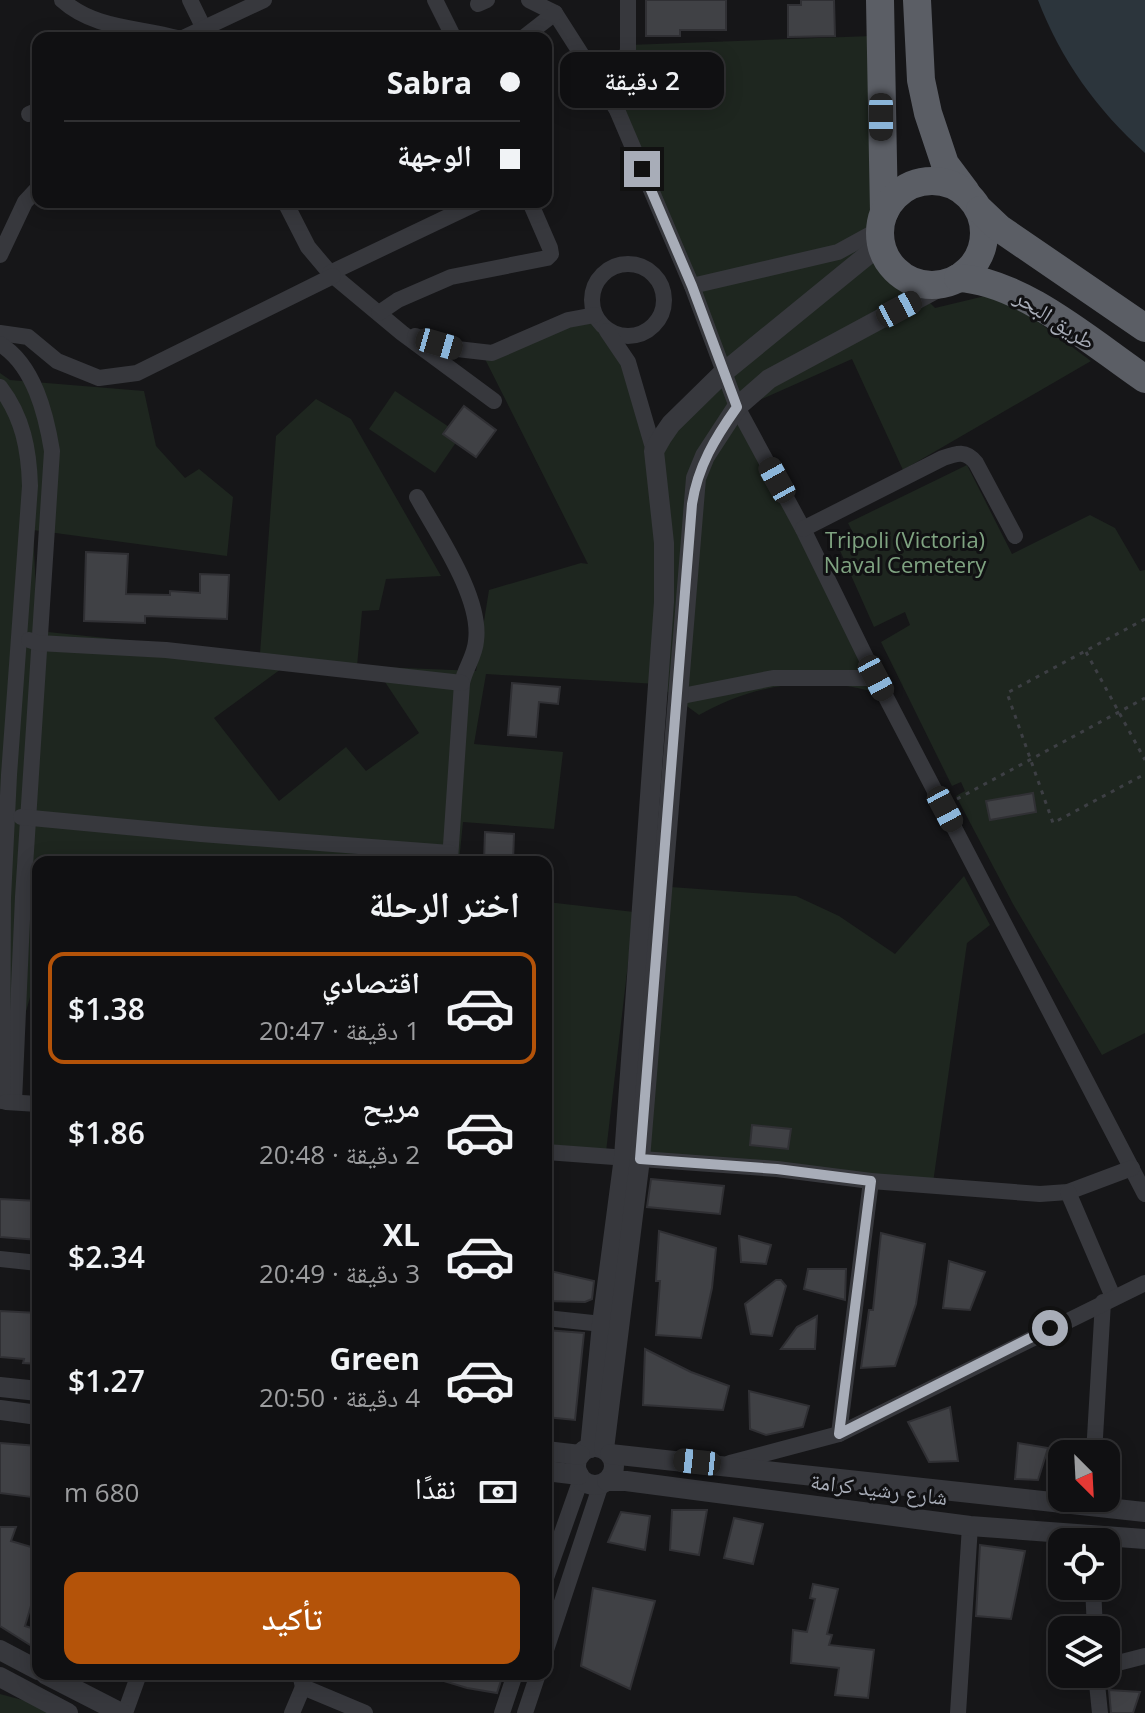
<!DOCTYPE html>
<html lang="ar">
<head>
<meta charset="utf-8">
<style>
	:root { --surface:#101012; --page:#1e1e20; --text:#f1f3f6; --muted:#9c9d9f; --line:#303032; --accent:#b45309 }
	body { margin:0; font-family:"Open Sans","Noto Naskh Arabic",sans-serif; background:var(--page); color:var(--text); direction:rtl; height:100vh; display:flex; flex-direction:column; font-size:30px; white-space:nowrap }
	* { box-sizing:border-box; margin:0 }
	p { font-size:26px; color:var(--muted) }
	.icon { flex:none; width:44px; height:44px; fill:none; stroke:currentColor; stroke-width:2; stroke-linecap:round; stroke-linejoin:round }
	.map { position:relative; flex:1; overflow:hidden; direction:ltr }
	.panel { position:absolute; left:32px; top:856px; width:520px; height:824px; display:flex; flex-direction:column; background:var(--surface); border-radius:16px; box-shadow:0 4px 20px #0003,0 0 0 2px var(--line); direction:rtl }
	.panel>* { flex:none }
	.banner { position:absolute; left:32px; top:32px; width:520px; height:176px; border-radius:16px; box-shadow:0 4px 20px #0003,0 0 0 2px var(--line); direction:rtl; display:grid; align-content:center; height:176px; padding:0 32px; background:var(--surface) }
	.needle { width:52px; rotate:156deg }
	.tools { position:absolute; left:1048px; top:1440px; display:grid; gap:16px }
	.tools a { display:grid; place-items:center; width:72px; height:72px; border-radius:16px; background:var(--surface); box-shadow:0 4px 20px #0003,0 0 0 2px var(--line); font-size:40px }
	.end { position:absolute; width:36px; height:36px; margin:-18px; border:10px solid #a8adb8; background:#111; box-shadow:0 0 0 4px #111 }
	.from { border-radius:50% }
	.bubble { position:absolute; height:56px; border-radius:16px; background:var(--surface); box-shadow:0 4px 20px #0003,0 0 0 2px var(--line); font-size:26px; font-weight:600; line-height:56px; text-align:center; direction:rtl }
	.car { position:absolute; width:24px; height:48px; margin:-24px -12px; border-radius:10px; box-shadow:0 0 6px 2px #0007; background:linear-gradient(#222 24%,#8ab4d8 0 40%,#222 0 76%,#8ab4d8 0 86%,#222 0) }
	.banner b { display:flex; align-items:center; gap:28px; height:76px; font-size:30px }
	.banner b+b { border-top:2px solid var(--line) }
	.banner i { width:20px; height:20px; background:var(--text) }
	ul { padding:0; list-style:none }
	li { display:flex; align-items:center; gap:24px; height:112px; margin:0 16px 12px; padding:0 16px; border:4px solid transparent; border-radius:16px }
	li div { flex:1 }
	li b { display:block; font-size:30px }
	li em { font-style:normal; font-weight:600 }
	li.selected { border-color:var(--accent) }
	li>.icon { width:72px; height:72px; stroke-width:1.5 }
	h2 { padding:0 32px; font-size:36px; line-height:96px }
	.pay { display:flex; align-items:center; gap:20px; height:88px; padding:0 32px; font-size:30px }
	.pay p { margin-inline-start:auto }
	.cta { display:flex; gap:16px; margin-top:auto; padding:16px 32px }
	.cta a { flex:1; height:92px; border-radius:16px; background:var(--accent); color:#fff; font-size:32px; font-weight:600; line-height:92px; text-align:center }
	.map>svg:first-child { display:block }
	.green { fill:#1e261f; fill-rule:evenodd }
	.water { fill:#2c353c }
	.building { fill:#404145; stroke:#303034; stroke-width:2 }
	.lines { fill:none; stroke-linecap:round; stroke-linejoin:round }
	.path { stroke:#3d3f44; stroke-width:3; stroke-dasharray:4 6; stroke-linecap:butt }
	.minor { stroke:#37383d; stroke-width:16 }
	.tertiary { stroke:#37383d; stroke-width:20 }
	.trunk { stroke:#5b5e65; stroke-width:28 }
	.route { stroke:#a8adb8; stroke-width:10 }
	.labels { text-anchor:middle; stroke-width:6; stroke-linejoin:round; paint-order:stroke }
	.street-label { font-size:22px; fill:#a8adb8; stroke:#111113 }
	.park-label { font-size:22px; fill:#7fa381; stroke:#111113 }
</style>
</head>
<body>
<div class="map">
<svg width="1145" height="1713" viewBox="0 0 1145 1713">
	<rect width="100%" height="100%" fill="#161618"/>
	<!-- green -->
	<g class="green">
		<path d="M872,36L874,246L935,308L985,296L1014,304L1091,361L903,470L852,359L744,407L874,692C813,675 754,684 699,715L657,684L486,674L474,744L563,752L554,829L463,822L459,862H38V994H31L0,1101V373L10,380L144,391L156,446L185,478L199,469L233,497L227,556L33,530L38,631L260,654L276,436L316,399L351,419L441,576L386,579L379,610L362,611L357,666L476,671L489,590L581,563L588,564L484,357L585,313L608,342L631,378L653,432L730,368L617,104L629,45ZM281,669L383,679L419,733L366,771L346,747L279,801L214,718Z"/>
		<path d="M395,391L461,435L435,473L369,429Z"/>
		<path d="M967,465L1012,554L1090,515L1115,528L1140,571L1145,570V1033L1102,1055L1013,904L956,796L965,791L961,782L952,786L881,642L910,625L905,612L874,627L838,546L855,537L848,523Z"/>
		<path d="M964,876L990,925L967,943L932,1190L626,1161L657,886L796,896L839,916L895,954Z"/>
		<path d="M547,902L634,912L606,1152L546,1145Z"/>
		<path d="M0,1694L71,1713H0Z"/>
	</g>
	<!-- water -->
	<path class="water" d="M1038,0H1145V153C1097,110 1061,60 1038,0Z"/>
	<!-- building -->
	<g class="building">
		<path d="M646,0H726V30H680V36H646Z"/>
		<path d="M801,0H834L835,36L788,37V5H801Z"/>
		<path d="M464,406L496,430L476,457L443,434Z"/>
		<path d="M86,552L128,554L126,594L170,595V591L200,593V574L229,575L227,619L145,616V623L84,621Z"/>
		<path d="M512,683L560,687L558,704L539,702L536,737L508,735Z"/>
		<path d="M1033,793L1036,812L990,820L986,801Z"/>
		<path d="M485,832L514,834L513,862H484Z"/>
		<path d="M752,1125L791,1129L788,1149L750,1145Z"/>
		<path d="M651,1179L724,1186L720,1214L647,1207Z"/>
		<path d="M0,1199L38,1201V1240L0,1237Z"/>
		<path d="M659,1231L716,1248L712,1288L701,1338L656,1335L660,1281H656Z"/>
		<path d="M881,1233L925,1244L916,1304L895,1366L861,1368L869,1310H873Z"/>
		<path d="M739,1236L771,1245L766,1264L741,1262Z"/>
		<path d="M949,1261L985,1272L970,1310L943,1308Z"/>
		<path d="M808,1269H846L845,1300L804,1289Z"/>
		<path d="M546,1270L594,1281L592,1299L585,1302L546,1301Z"/>
		<path d="M776,1280H781L786,1286L772,1336L751,1334L745,1304Z"/>
		<path d="M0,1311L38,1313V1364L23,1363L24,1359L0,1357Z"/>
		<path d="M817,1316L815,1349H781L797,1327Z"/>
		<path d="M546,1330L584,1333L575,1420L546,1417Z"/>
		<path d="M645,1349L691,1372L729,1386L723,1410L643,1405Z"/>
		<path d="M749,1391L809,1406L803,1427L766,1435L750,1429Z"/>
		<path d="M950,1407L958,1461L929,1462L908,1422Z"/>
		<path d="M0,1443L38,1446L31,1497L0,1493Z"/>
		<path d="M1018,1443L1048,1448L1038,1480L1015,1479Z"/>
		<path d="M672,1510H707L699,1555L670,1550Z"/>
		<path d="M621,1512L650,1516L645,1550L608,1542Z"/>
		<path d="M734,1518L763,1524L753,1564L724,1558Z"/>
		<path d="M0,1527H16L11,1541L38,1549V1582L25,1626L38,1630V1650L0,1626Z"/>
		<path d="M980,1545L1025,1551L1011,1619L976,1616Z"/>
		<path d="M813,1584L838,1589L827,1634L832,1635L829,1645L874,1650L868,1698L835,1695L839,1668L791,1663L793,1630L807,1632L815,1599L810,1598Z"/>
		<path d="M593,1588L655,1601L630,1689L581,1666Z"/>
		<path d="M434,1674H503L497,1693L467,1688L434,1678Z"/>
		<path d="M1109,1690L1140,1692L1133,1713H1111Z"/>
	</g>
	<g class="lines">
		<!-- path -->
		<g class="path">
			<path d="M1145,619L1007,693L1053,823L1145,774"/>
			<path d="M1086,652L1145,760"/>
			<path d="M957,799L1145,698"/>
		</g>
		<!-- minor -->
		<g class="minor">
			<path d="M62,0C94,29 138,27 177,38"/>
			<path d="M190,0L208,37"/>
			<path d="M435,0L454,38"/>
			<path d="M529,0L555,13L617,110L692,286L737,407L803,529L876,678L1145,1194"/>
			<path d="M478,4L487,0"/>
			<path d="M183,38L264,0"/>
			<path d="M523,38L555,13"/>
			<path d="M617,110L628,49V0"/>
			<path d="M29,114L38,110"/>
			<path d="M285,202L308,247L330,273L402,333L494,401"/>
			<path d="M0,255L25,202L38,188"/>
			<circle cx="628" cy="300" r="36"/>
			<path d="M330,273L479,202"/>
			<path d="M692,286L838,252L880,229"/>
			<path d="M379,313L398,300L451,277L547,258L551,254L550,248L530,202"/>
			<path d="M607,331L628,362L654,451"/>
			<path d="M0,333L28,337L57,361L99,378L137,373L333,276"/>
			<path d="M415,336L457,349L492,353L568,320L595,315"/>
			<path d="M0,344C34,365 46,414 52,451L23,897L14,1102"/>
			<path d="M0,387C23,417 29,450 30,486L9,775L3,898L2,1101"/>
			<path d="M417,497C438,535 482,598 476,641C475,656 465,668 462,683L450,860"/>
			<path d="M803,529L943,458C957,453 966,450 976,463L1015,536"/>
			<path d="M29,640L38,643L166,650L462,683"/>
			<path d="M677,697L773,678H876"/>
			<path d="M21,817L201,834L450,853"/>
			<path d="M6,1102L38,1104"/>
			<path d="M546,1152L777,1169L871,1181L1040,1194L1068,1192L1132,1168"/>
			<path d="M1068,1192L1113,1297"/>
			<path d="M0,1259L38,1263"/>
			<path d="M546,1318L602,1324"/>
			<path d="M839,1434L871,1181"/>
			<path d="M1094,1454L1103,1302"/>
			<path d="M730,1463L839,1434L1145,1283"/>
			<path d="M546,1578L581,1479"/>
			<path d="M1093,1586L1095,1630"/>
			<path d="M546,1650L601,1484"/>
			<path d="M1106,1666L1145,1656"/>
			<path d="M300,1674L303,1687L365,1713"/>
			<path d="M1096,1674L1100,1713"/>
			<path d="M125,1713L139,1674"/>
			<path d="M292,1713L303,1687"/>
			<path d="M502,1713L515,1674"/>
			<path d="M525,1713L538,1674"/>
			<path d="M958,1713L970,1526"/>
		</g>
		<!-- tertiary -->
		<g class="tertiary">
			<path d="M0,1387L38,1391"/>
			<path d="M0,1410L38,1415"/>
			<circle cx="595" cy="1466" r="19"/>
			<path d="M590,1448L602,1324L624,1157L664,602V543L654,451L662,437L671,424L723,373L881,244"/>
			<path d="M604,1449L640,1159L696,478L705,456L737,407L769,379L947,283"/>
			<path d="M546,1451L580,1455"/>
			<path d="M610,1454L1145,1512"/>
			<path d="M546,1471L579,1475"/>
			<path d="M607,1481H626L970,1526L1145,1539"/>
			<path d="M0,1650L38,1670"/>
			<path d="M45,1674L121,1713"/>
			<path d="M0,1677L68,1713"/>
		</g>
		<!-- trunk -->
		<g class="trunk">
			<path d="M880,0L884,213"/>
			<path d="M917,0L921,80L928,113L945,164L966,192"/>
			<circle cx="932" cy="233" r="52"/>
			<path d="M980,210L999,228L1145,328"/>
			<path d="M958,278C1022,281 1092,343 1145,379"/>
		</g>
	</g>
	<g class="lines">
		<!-- route -->
		<path class="route" d="M642,169L692,286L737,407C715,438 698,466 692,504L640,1159L777,1169L871,1181L839,1434L1050,1328"/>
	</g>
	<g class="labels">
		<!-- street labels -->
		<g class="street-label">
			<text transform="translate(1055 319) rotate(33)" y="8">طريق البحر</text>
			<text transform="translate(879 1489) rotate(7)" y="8">شارع رشيد كرامة</text>
		</g>
		<!-- park labels -->
		<g class="park-label">
			<text x="905" y="548">Tripoli (Victoria)<tspan x="905" dy="25">Naval Cemetery</tspan></text>
		</g>
	</g>
</svg>
<div class="tools">
<a><svg class="needle" viewBox="-14 -14 28 28"><path d="M0-13l5 13h-10z" fill="#e53935"/><path d="M0 13l5-13h-10z" fill="#9c9d9f"/></svg></a>
<a><svg class="icon" aria-label="locate" viewBox="0 0 24 24"><circle cx="12" cy="12" r="6"/><path d="M12 2v4M12 18v4M2 12h4M18 12h4"/></svg></a>
<a><svg class="icon" aria-label="layers" viewBox="0 0 24 24"><path d="M12 4l9 5-9 5-9-5zM3 14l9 5 9-5"/></svg></a>
</div>
<i class="end from" style="left:1050px;top:1328px"></i>
<i class="end" style="left:642px;top:169px"></i>
<div class="bubble" style="left:560px;top:52px;width:164px">2 دقيقة</div>
<i class="car" style="left:881px;top:117px;rotate:180deg"></i>
<i class="car" style="left:899px;top:309px;rotate:62deg"></i>
<i class="car" style="left:439px;top:344px;rotate:106deg"></i>
<i class="car" style="left:777px;top:480px;rotate:331deg"></i>
<i class="car" style="left:876px;top:678px;rotate:152deg"></i>
<i class="car" style="left:945px;top:809px;rotate:152deg"></i>
<i class="car" style="left:697px;top:1462px;rotate:276deg"></i>
<div class="banner">
<b><i class="from"></i>Sabra</b>
<b><i></i>الوجهة</b>
</div>
<section class="panel">
<h2>اختر الرحلة</h2>
<ul>
<li class="selected"><svg class="icon" aria-label="car" viewBox="0 0 24 24"><path d="M5 17H2v-5l4-1 3-4h7l3 4 3 1v5h-3M9 17h6M6 11h13"/><circle cx="7" cy="17" r="2"/><circle cx="17" cy="17" r="2"/></svg><div><b>اقتصادي</b><p>1 دقيقة · 20:47</p></div><em>$1.38</em></li>
<li><svg class="icon" aria-label="car" viewBox="0 0 24 24"><path d="M5 17H2v-5l4-1 3-4h7l3 4 3 1v5h-3M9 17h6M6 11h13"/><circle cx="7" cy="17" r="2"/><circle cx="17" cy="17" r="2"/></svg><div><b>مريح</b><p>2 دقيقة · 20:48</p></div><em>$1.86</em></li>
<li><svg class="icon" aria-label="car" viewBox="0 0 24 24"><path d="M5 17H2v-5l4-1 3-4h7l3 4 3 1v5h-3M9 17h6M6 11h13"/><circle cx="7" cy="17" r="2"/><circle cx="17" cy="17" r="2"/></svg><div><b>XL</b><p>3 دقيقة · 20:49</p></div><em>$2.34</em></li>
<li><svg class="icon" aria-label="car" viewBox="0 0 24 24"><path d="M5 17H2v-5l4-1 3-4h7l3 4 3 1v5h-3M9 17h6M6 11h13"/><circle cx="7" cy="17" r="2"/><circle cx="17" cy="17" r="2"/></svg><div><b>Green</b><p>4 دقيقة · 20:50</p></div><em>$1.27</em></li>
</ul>
<div class="pay"><svg class="icon" aria-label="cash" viewBox="0 0 24 24"><path d="M3 7h18v10H3z"/><circle cx="12" cy="12" r="2"/></svg>نقدًا<p>680 m</p></div>
<div class="cta"><a>تأكيد</a></div>
</section>
</div>
</body>
</html>
